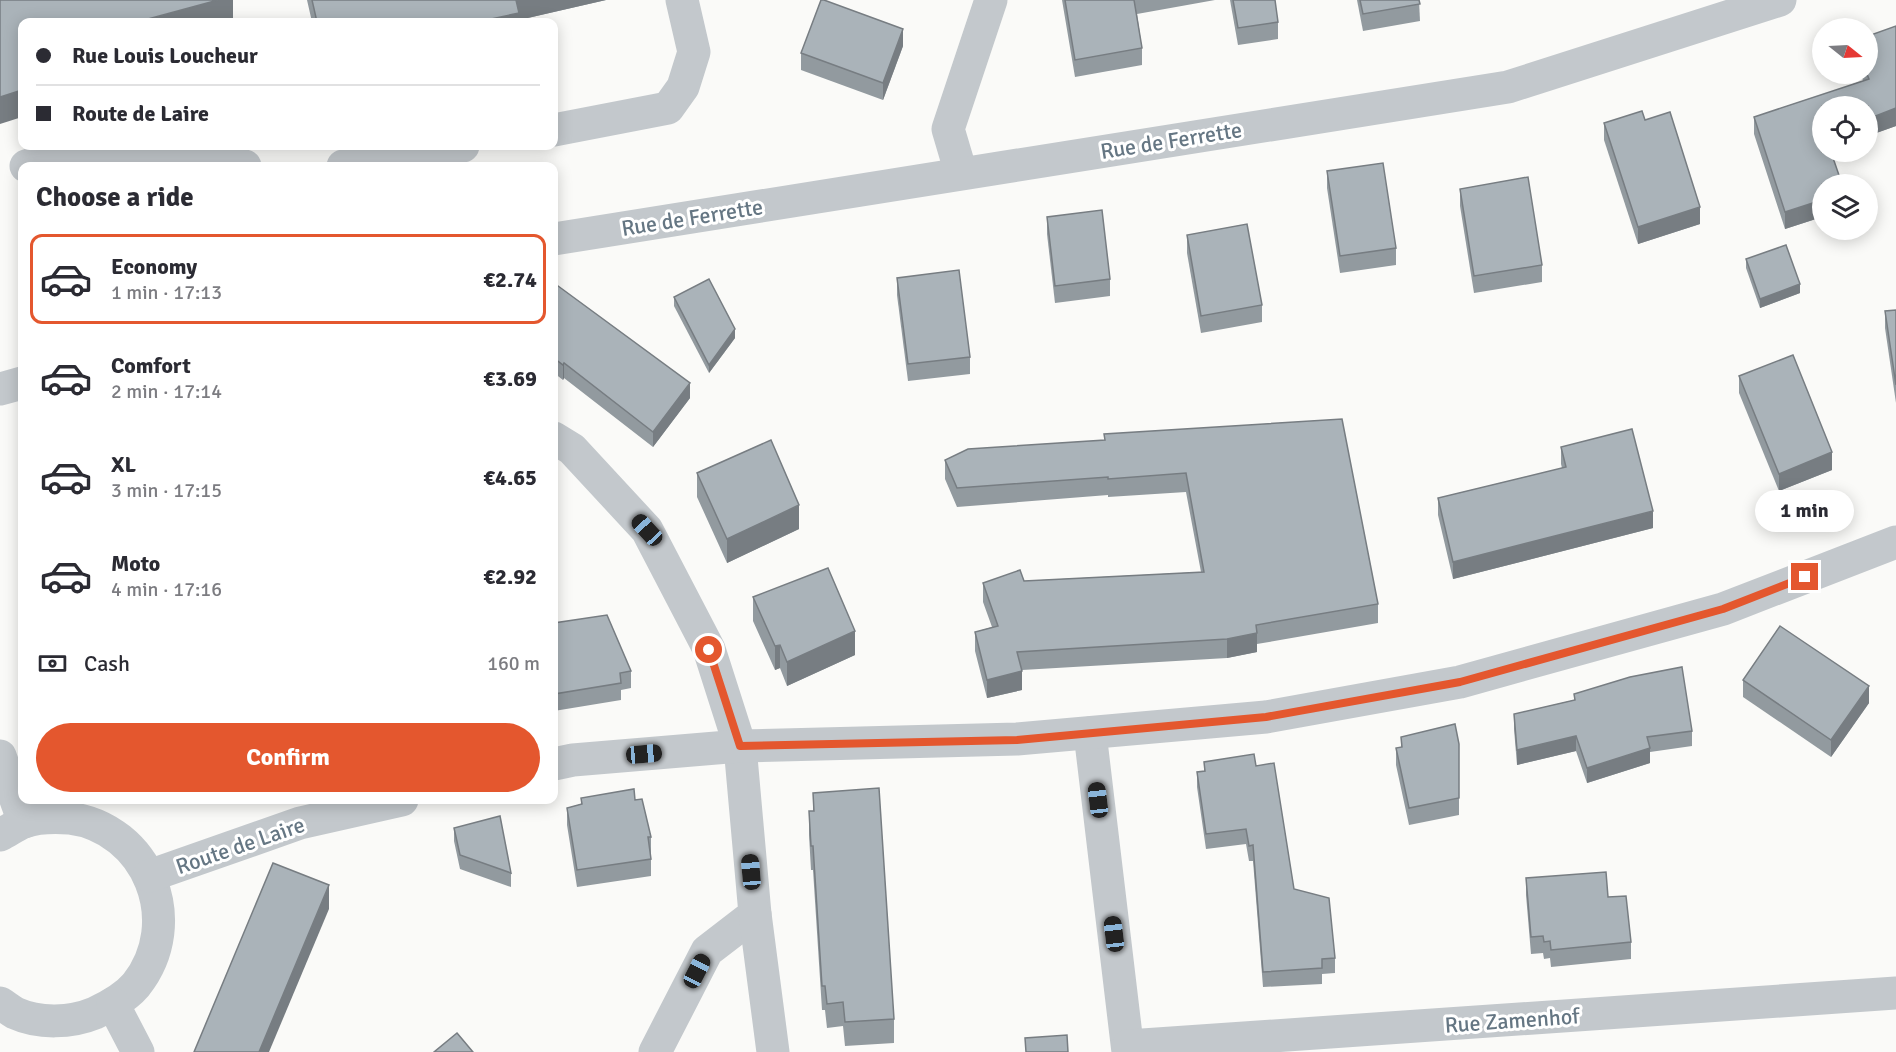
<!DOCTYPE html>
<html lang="en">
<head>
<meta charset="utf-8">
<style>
	:root { --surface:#fff; --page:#f7f7f7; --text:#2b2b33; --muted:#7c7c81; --line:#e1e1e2; --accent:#e4572e }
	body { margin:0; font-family:Signika,sans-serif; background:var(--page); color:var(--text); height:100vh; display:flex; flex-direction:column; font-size:22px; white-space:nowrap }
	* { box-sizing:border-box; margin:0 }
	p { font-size:20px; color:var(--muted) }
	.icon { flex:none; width:33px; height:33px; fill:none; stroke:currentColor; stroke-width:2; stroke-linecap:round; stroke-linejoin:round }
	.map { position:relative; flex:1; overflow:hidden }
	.drawer { position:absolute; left:18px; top:162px; width:540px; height:642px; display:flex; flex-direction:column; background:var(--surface); border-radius:12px; box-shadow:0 3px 15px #0003 }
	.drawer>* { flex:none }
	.top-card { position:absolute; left:18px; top:18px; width:540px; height:132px; border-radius:12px; box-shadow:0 3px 15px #0003; display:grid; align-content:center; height:132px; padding:0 18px; background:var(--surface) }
	.needle { width:39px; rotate:108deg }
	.buttons { position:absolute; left:1812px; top:18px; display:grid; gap:12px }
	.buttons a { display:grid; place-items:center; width:66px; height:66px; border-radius:50%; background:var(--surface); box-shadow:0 3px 15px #0003; font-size:30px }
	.end { position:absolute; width:27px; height:27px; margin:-14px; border:8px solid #e4572e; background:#fff; box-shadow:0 0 0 3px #fff }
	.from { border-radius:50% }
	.bubble { position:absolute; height:42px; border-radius:21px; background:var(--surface); box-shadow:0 3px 15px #0003; font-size:20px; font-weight:700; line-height:42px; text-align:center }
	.car { position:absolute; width:18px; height:36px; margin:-18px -9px; border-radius:8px; box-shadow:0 0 4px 2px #0007; background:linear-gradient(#222 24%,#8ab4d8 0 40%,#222 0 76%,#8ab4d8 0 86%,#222 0) }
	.top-card b { display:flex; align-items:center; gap:21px; height:57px; font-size:22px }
	.top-card b+b { border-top:2px solid var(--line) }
	.top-card i { width:15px; height:15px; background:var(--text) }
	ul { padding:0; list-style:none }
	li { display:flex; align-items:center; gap:18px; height:90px; margin:0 12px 9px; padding:0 6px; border:3px solid transparent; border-radius:12px }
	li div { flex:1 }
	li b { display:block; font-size:22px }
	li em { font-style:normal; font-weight:700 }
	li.selected { border-color:var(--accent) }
	li>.icon { width:54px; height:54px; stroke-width:1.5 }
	h2 { padding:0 18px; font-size:27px; line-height:72px }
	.pay { display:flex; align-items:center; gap:15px; height:66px; padding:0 18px; font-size:22px }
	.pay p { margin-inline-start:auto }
	.cta { display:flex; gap:12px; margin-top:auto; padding:12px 18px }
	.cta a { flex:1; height:69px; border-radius:36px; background:var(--accent); color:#fff; font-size:24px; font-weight:700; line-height:69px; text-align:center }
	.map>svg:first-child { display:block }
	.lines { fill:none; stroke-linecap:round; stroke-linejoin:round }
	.minor { stroke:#c3c8cc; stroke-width:33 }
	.wall { fill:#929a9f }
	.shaded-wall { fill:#777d82 }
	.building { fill:#aab3b9; stroke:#777d82; stroke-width:1.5 }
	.route { stroke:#e4572e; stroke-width:8 }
	.labels { text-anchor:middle; stroke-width:6; stroke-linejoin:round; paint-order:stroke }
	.street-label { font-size:22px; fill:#657683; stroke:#fff }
</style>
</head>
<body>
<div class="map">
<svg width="1896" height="1052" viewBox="0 0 1896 1052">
	<rect width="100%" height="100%" fill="#fafaf8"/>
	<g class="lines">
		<!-- minor -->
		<g class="minor">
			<path d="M554,130L668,108L683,87L694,52L682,0"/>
			<path d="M26,166L48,159L245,166"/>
			<path d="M343,166L463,146"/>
			<path d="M961,173L948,129L991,0"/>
			<path d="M554,239L1508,87L1780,0"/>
			<path d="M0,389L22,383"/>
			<path d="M554,438L572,449L647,530L709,649L740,746L755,914L707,951L655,1052"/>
			<path d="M1090,733L1128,1052"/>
			<path d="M0,756L24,822"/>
			<path d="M554,764L573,760L740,746L1017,739L1266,717L1460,682L1723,609L1896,542"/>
			<path d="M0,835C8,831 16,825 24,822C38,817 54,817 69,818C148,828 186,922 136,985C125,998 110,1006 95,1013C71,1023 39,1024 15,1013C10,1010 5,1006 0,1003"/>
			<path d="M149,876L300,823L402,800"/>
			<path d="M755,914L773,1052"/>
			<path d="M113,1004L138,1052"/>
			<path d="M1128,1046L1896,993"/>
		</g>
	</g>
	<!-- wall -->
	<g class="wall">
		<path d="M307,0H606L519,20V22H312Z"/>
		<path d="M1062,0H1215L1137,14L1142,48V65L1075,77Z"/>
		<path d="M1230,0H1275L1278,22V39L1238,45Z"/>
		<path d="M1357,0H1419L1420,21L1363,31Z"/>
		<path d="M1896,26V126L1822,152V217L1785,229L1754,134V117L1863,81L1861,74H1868Z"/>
		<path d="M903,46L883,100L801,70V53Z"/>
		<path d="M1645,120L1700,224L1638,244L1604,140V123Z"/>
		<path d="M1327,171L1396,248V265L1340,273L1327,188Z"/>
		<path d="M1460,189L1542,265V282L1474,293L1460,206Z"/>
		<path d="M1047,217L1110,279V296L1055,303L1047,234Z"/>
		<path d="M1187,235L1262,305V322L1201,333L1187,253Z"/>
		<path d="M1746,259L1800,293L1760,308L1746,268Z"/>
		<path d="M897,278L970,357V374L908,381L897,295Z"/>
		<path d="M554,283L690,398L653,447L564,378L563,380L554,373Z"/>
		<path d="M674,297L735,338L709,373L674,306Z"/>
		<path d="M1896,310V403L1885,328V311Z"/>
		<path d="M1739,376L1832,470L1779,491L1739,393Z"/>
		<path d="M1342,419L1378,604V623L1257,644V652L1227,658L1022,670V690L987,698L975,651V632L992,627L983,602V583L1201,572L1186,492L1108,497V495L957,507L945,479V460Z"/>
		<path d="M1561,447L1653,528L1453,579L1438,515V498L1562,468L1561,464Z"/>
		<path d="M697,473L799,529L727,563L697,497Z"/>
		<path d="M753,597L855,655L787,686L780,668L775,670L753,621Z"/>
		<path d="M554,623L631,671V688L621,690V700L554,711Z"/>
		<path d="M1743,680L1869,703L1831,757L1743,697Z"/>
		<path d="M1574,694L1692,731V746L1650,752V763L1587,783L1576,751L1517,765L1514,729V714L1574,700Z"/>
		<path d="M1401,737L1459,744V815L1409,825L1396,765V748L1401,747Z"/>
		<path d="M1204,762L1256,766L1294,889L1335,958V973L1322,974V984L1263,987L1253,861H1249L1246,844L1206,849L1197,787V772L1204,771Z"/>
		<path d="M813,793L894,1019V1043L845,1046L843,1026L827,1028L825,1010H822L813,870H811L809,835V811H813Z"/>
		<path d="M581,798L635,800L651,837V876L577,887L567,825V808L581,804Z"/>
		<path d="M454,828L511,873V887L460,869L454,841Z"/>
		<path d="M1526,878L1608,897L1631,942V959L1551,967L1550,958L1544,959L1543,953L1531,954L1526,895Z"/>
	</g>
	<!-- shaded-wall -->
	<g class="shaded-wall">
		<path d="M218,0H233V22H137Z"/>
		<path d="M515,0H606L519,20V22H477Z"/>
		<path d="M903,29V46L883,100V83Z"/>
		<path d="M22,90V117L0,124V97Z"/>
		<path d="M1896,108V126L1868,136V119Z"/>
		<path d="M1822,200V217L1785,229V212Z"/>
		<path d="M1700,207V224L1638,244V227Z"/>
		<path d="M1800,284V293L1760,308V299Z"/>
		<path d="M735,329V338L709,373V365Z"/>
		<path d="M564,363V378L563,380V365Z"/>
		<path d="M690,383V398L653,447V432Z"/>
		<path d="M1832,452V470L1779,491V474Z"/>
		<path d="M799,505V529L727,563V539Z"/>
		<path d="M1653,511V528L1453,579V562Z"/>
		<path d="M855,631V655L787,686V662Z"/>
		<path d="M1257,633V652L1227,658V639Z"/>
		<path d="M780,645V668L775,670V646Z"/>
		<path d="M1022,671V690L987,698V680Z"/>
		<path d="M1869,686V703L1831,757V740Z"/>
		<path d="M1576,736V751L1517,765V750Z"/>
		<path d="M1650,748V763L1587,783V768Z"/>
		<path d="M329,885V909L269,1052H259Z"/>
	</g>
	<!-- building -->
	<g class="building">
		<path d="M0,0H218L137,22H22V90L0,97Z"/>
		<path d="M312,0H516L519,13L477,22H317Z"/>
		<path d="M821,0H824L903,29L883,83L801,53Z"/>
		<path d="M1065,0H1134L1142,48L1075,60Z"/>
		<path d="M1233,0H1275L1278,22L1238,28Z"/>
		<path d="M1360,0H1419L1420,4L1363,14Z"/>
		<path d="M1896,26V108L1868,119V106H1822V152H1831L1842,184H1822V200L1785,212L1754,117L1869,79L1867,74L1868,36Z"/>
		<path d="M1642,111L1645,120L1670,112L1700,207L1638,227L1604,123Z"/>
		<path d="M1383,163L1396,248L1340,256L1327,171Z"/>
		<path d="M1528,177L1542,265L1474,276L1460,189Z"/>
		<path d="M1102,210L1110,279L1055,286L1047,217Z"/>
		<path d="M1247,224L1262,305L1201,316L1187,235Z"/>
		<path d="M1786,245L1800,284L1760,299L1746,259Z"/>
		<path d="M959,270L970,357L908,364L897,278Z"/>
		<path d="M709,279L735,329L709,365L674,297Z"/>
		<path d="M554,283L690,383L653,432L564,363L563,365L554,358Z"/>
		<path d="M1896,310V385L1885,311Z"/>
		<path d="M1793,355L1832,452L1779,474L1739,376Z"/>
		<path d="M1342,419L1378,604L1256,625L1257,633L1227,639L1017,652L1022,671L987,680L975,632L998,626L983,583L1020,570L1024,581L1204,572L1186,473L1108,479V477L957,488L945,460L968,449L1105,440L1104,434Z"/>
		<path d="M1632,429L1653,511L1453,562L1438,498L1566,467L1561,447Z"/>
		<path d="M771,440L799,505L727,539L697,473Z"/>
		<path d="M828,568L855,631L787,662L780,645L775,646L753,597Z"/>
		<path d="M607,615L631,671L620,673L621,683L554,694V645L555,644L554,636V623Z"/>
		<path d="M1780,626L1869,686L1831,740L1743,680Z"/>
		<path d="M1682,667L1692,731L1647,737L1650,748L1587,768L1576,736L1517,750L1514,714L1575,700L1574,694L1630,677Z"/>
		<path d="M1455,724L1459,744V798L1409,808L1396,748L1402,747L1401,737Z"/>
		<path d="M1254,754L1256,766L1274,763L1294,889L1329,898L1335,958L1322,959V968L1263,972L1253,845L1249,846L1246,829L1206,834L1197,772L1205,771L1204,762Z"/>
		<path d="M879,788L894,1019L845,1022L843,1002L827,1004L825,986H822L813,846H811L809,811H814L813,793Z"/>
		<path d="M634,789L635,800L642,799L651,837H648L651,859L577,870L567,808L582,804L581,798Z"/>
		<path d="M500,816L511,873L460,855L454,828Z"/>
		<path d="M273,863L329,885L259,1052H194Z"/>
		<path d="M1606,872L1608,897L1626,896L1631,942L1551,950L1550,941L1544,942L1543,936L1531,937L1526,878Z"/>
		<path d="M457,1033L473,1052H434Z"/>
		<path d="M1067,1035L1068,1052H1026L1025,1038Z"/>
	</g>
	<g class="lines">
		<!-- route -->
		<path class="route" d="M709,650L740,746L1017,740L1266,717L1460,682L1723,609L1805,577"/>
	</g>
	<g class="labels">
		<!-- street labels -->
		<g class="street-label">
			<text transform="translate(1171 140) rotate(-9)" y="8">Rue de Ferrette</text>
			<text transform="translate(692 217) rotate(-9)" y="8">Rue de Ferrette</text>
			<text transform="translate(240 845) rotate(-19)" y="8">Route de Laire</text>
			<text transform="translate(1512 1020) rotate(-4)" y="8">Rue Zamenhof</text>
		</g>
	</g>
</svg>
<div class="buttons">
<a><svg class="needle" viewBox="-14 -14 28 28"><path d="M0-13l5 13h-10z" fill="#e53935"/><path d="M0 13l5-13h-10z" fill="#7c7c81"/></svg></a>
<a><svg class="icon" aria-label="locate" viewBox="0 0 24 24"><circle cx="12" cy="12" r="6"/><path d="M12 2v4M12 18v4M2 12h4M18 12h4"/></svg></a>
<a><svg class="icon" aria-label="layers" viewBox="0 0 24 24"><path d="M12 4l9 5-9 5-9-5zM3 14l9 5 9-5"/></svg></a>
</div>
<i class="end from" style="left:709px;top:650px"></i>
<i class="end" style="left:1805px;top:577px"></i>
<div class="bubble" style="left:1755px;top:490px;width:99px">1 min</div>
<i class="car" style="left:647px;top:530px;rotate:317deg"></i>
<i class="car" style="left:644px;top:754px;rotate:85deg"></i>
<i class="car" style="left:1098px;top:800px;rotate:353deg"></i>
<i class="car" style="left:751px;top:872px;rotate:355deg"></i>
<i class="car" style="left:1114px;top:934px;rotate:353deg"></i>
<i class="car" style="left:697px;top:971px;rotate:27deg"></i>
<div class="top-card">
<b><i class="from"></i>Rue Louis Loucheur</b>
<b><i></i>Route de Laire</b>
</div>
<section class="drawer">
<h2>Choose a ride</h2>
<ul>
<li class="selected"><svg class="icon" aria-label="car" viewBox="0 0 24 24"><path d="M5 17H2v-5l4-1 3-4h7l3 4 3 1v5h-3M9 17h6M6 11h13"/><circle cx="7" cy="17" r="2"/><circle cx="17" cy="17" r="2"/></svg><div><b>Economy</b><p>1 min · 17:13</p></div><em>€2.74</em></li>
<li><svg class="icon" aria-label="car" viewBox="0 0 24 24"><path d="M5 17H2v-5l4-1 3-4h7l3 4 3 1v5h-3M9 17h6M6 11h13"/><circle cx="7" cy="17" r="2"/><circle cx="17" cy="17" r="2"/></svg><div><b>Comfort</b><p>2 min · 17:14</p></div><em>€3.69</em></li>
<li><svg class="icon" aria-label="car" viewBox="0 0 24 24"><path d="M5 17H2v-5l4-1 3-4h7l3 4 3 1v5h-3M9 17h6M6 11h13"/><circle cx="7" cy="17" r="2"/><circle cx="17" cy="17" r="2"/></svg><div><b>XL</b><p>3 min · 17:15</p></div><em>€4.65</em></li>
<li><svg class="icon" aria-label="car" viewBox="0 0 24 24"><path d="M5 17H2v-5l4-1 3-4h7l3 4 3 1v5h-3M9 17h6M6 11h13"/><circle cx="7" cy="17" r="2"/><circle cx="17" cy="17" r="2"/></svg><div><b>Moto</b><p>4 min · 17:16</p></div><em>€2.92</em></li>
</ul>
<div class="pay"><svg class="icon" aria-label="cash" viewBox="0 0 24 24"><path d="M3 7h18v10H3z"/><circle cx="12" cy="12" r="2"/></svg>Cash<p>160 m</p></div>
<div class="cta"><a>Confirm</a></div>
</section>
</div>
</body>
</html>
